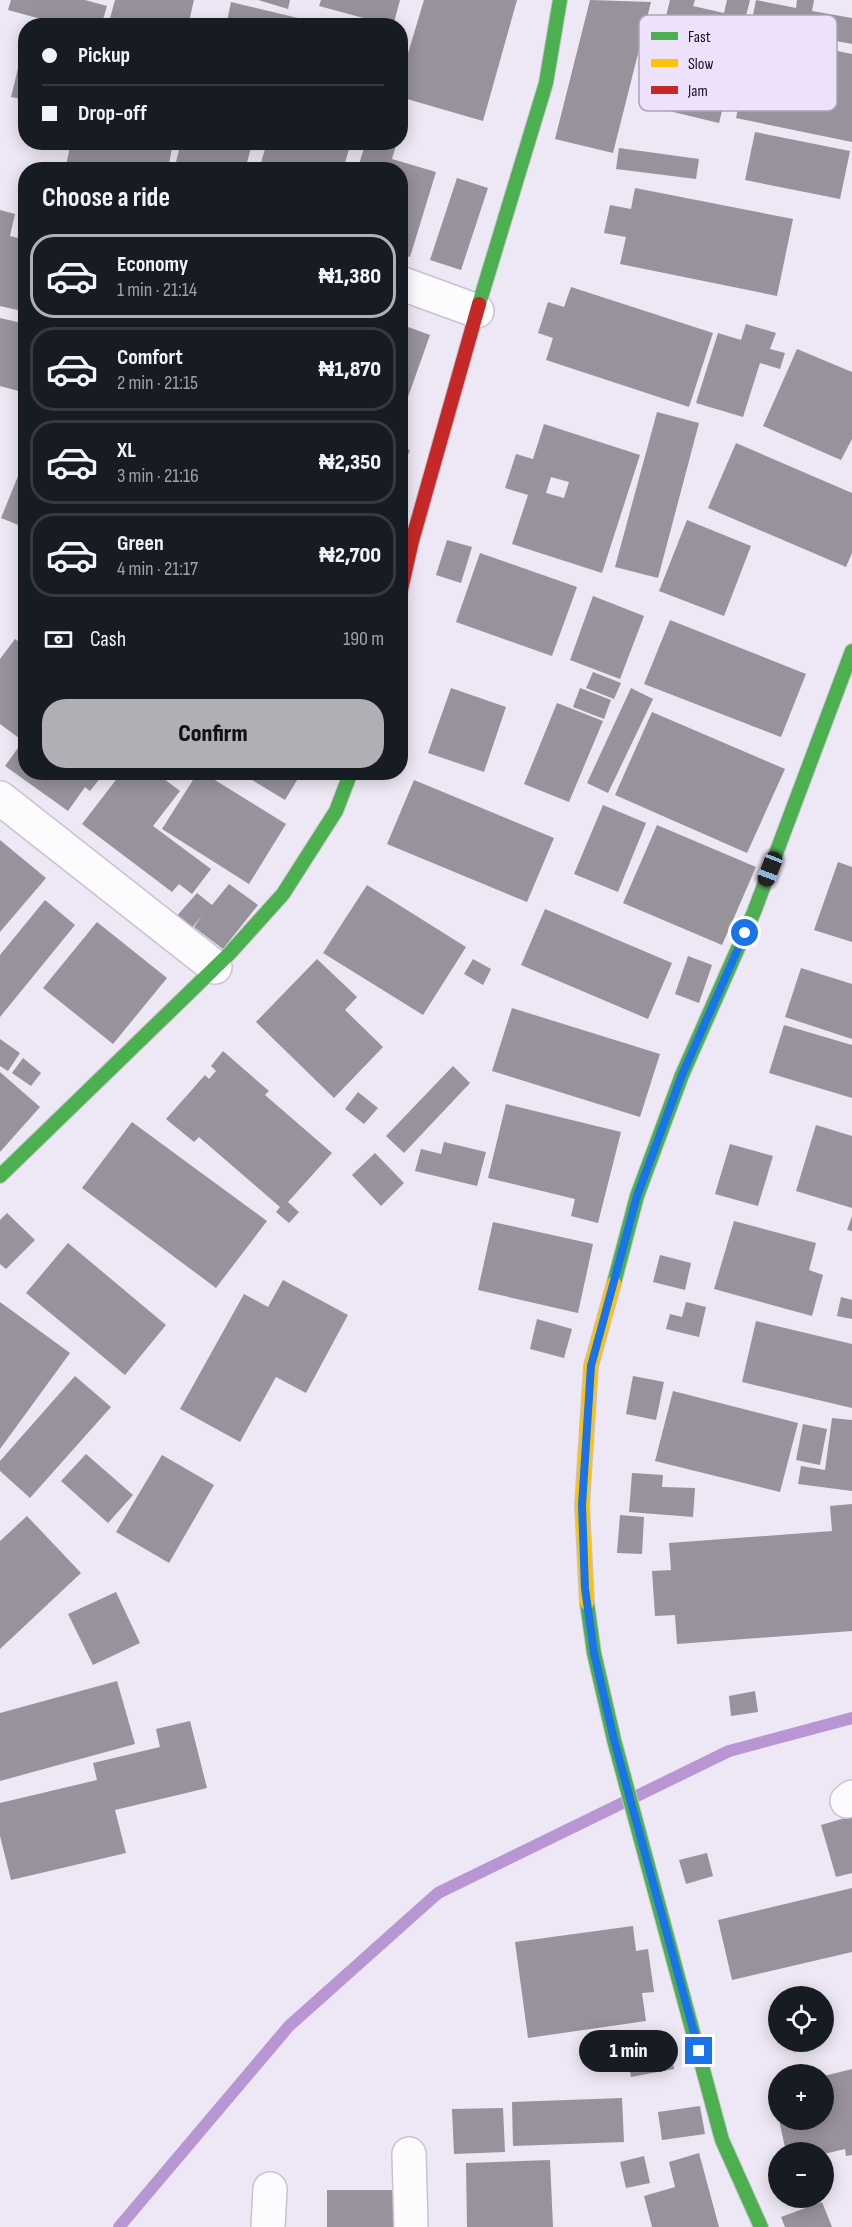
<!DOCTYPE html>
<html lang="en">
<head>
<meta charset="utf-8">
<style>
	:root { --surface:#171b24; --page:#242831; --text:#f1f3f6; --muted:#9ea1a6; --line:#363941; --accent:#b0afb5 }
	body { margin:0; font-family:"Sofia Sans Condensed",sans-serif; background:var(--page); color:var(--text); height:100vh; display:flex; flex-direction:column; font-size:22px; white-space:nowrap }
	* { box-sizing:border-box; margin:0 }
	p { font-size:20px; color:var(--muted) }
	.icon { flex:none; width:33px; height:33px; fill:none; stroke:currentColor; stroke-width:2; stroke-linecap:round; stroke-linejoin:round }
	.map { position:relative; flex:1; overflow:hidden }
	.panel { position:absolute; left:18px; top:162px; width:390px; height:618px; display:flex; flex-direction:column; background:var(--surface); border-radius:24px; box-shadow:0 3px 15px #0003 }
	.panel>* { flex:none }
	.banner { position:absolute; left:18px; top:18px; width:390px; height:132px; border-radius:24px; box-shadow:0 3px 15px #0003; display:grid; align-content:center; height:132px; padding:0 24px; background:var(--surface) }
	.buttons { position:absolute; left:768px; top:1986px; display:grid; gap:12px }
	.buttons a { display:grid; place-items:center; width:66px; height:66px; border-radius:50%; background:var(--surface); box-shadow:0 3px 15px #0003; font-size:30px }
	.end { position:absolute; width:27px; height:27px; margin:-14px; border:8px solid #1a73e8; background:#fff; box-shadow:0 0 0 3px #fff }
	.from { border-radius:50% }
	.bubble { position:absolute; height:42px; border-radius:21px; background:var(--surface); box-shadow:0 3px 15px #0003; font-size:20px; font-weight:800; line-height:42px; text-align:center }
	.car { position:absolute; width:18px; height:36px; margin:-18px -9px; border-radius:8px; box-shadow:0 0 4px 2px #0007; background:linear-gradient(#222 24%,#8ab4d8 0 40%,#222 0 76%,#8ab4d8 0 86%,#222 0) }
	.banner b { display:flex; align-items:center; gap:21px; height:57px; font-size:22px }
	.banner b+b { border-top:2px solid var(--line) }
	.banner i { width:15px; height:15px; background:var(--text) }
	ul { padding:0; list-style:none }
	li { display:flex; align-items:center; gap:18px; height:84px; margin:0 12px 9px; padding:0 12px; border:3px solid var(--line); border-radius:24px }
	li div { flex:1 }
	li b { display:block; font-size:22px }
	li em { font-style:normal; font-weight:800 }
	li.selected { border-color:var(--accent) }
	li>.icon { width:54px; height:54px; stroke-width:1.5 }
	h2 { padding:0 24px; font-size:27px; line-height:72px }
	.pay { display:flex; align-items:center; gap:15px; height:66px; padding:0 24px; font-size:22px }
	.pay p { margin-inline-start:auto }
	.primary-button { display:flex; gap:12px; margin-top:auto; padding:12px 24px }
	.primary-button a { flex:1; height:69px; border-radius:24px; background:var(--accent); color:#111; font-size:24px; font-weight:800; line-height:69px; text-align:center }
	.map>svg:first-child { display:block }
	.lines { fill:none; stroke-linecap:round; stroke-linejoin:round }
	.stream { stroke:#b896d4; stroke-width:12 }
	.building { fill:#97929c; fill-rule:evenodd }
	.street-casing { stroke:#c8c3ce; stroke-width:36 }
	.fast-casing { stroke:#c8c3ce; stroke-width:16 }
	.slow-casing { stroke:#c8c3ce; stroke-width:16 }
	.jam-casing { stroke:#c8c3ce; stroke-width:16 }
	.street { stroke:#fcfbfe; stroke-width:33 }
	.fast { stroke:#4caf50; stroke-width:14 }
	.slow { stroke:#ffc107; stroke-width:14 }
	.jam { stroke:#c62828; stroke-width:14 }
	.route { stroke:#1a73e8; stroke-width:8 }
	.key { fill:#eee1fb; stroke:#ada2b7; stroke-width:1.5 }
	.key-label { font-size:16px; fill:#140f18 }
</style>
</head>
<body>
<div class="map">
<svg width="852" height="2227" viewBox="0 0 852 2227">
	<rect width="100%" height="100%" fill="#eee7f5"/>
	<g class="lines">
		<!-- stream -->
		<path class="stream" d="M119,2227L289,2026L438,1893L729,1751L852,1718"/>
	</g>
	<!-- building -->
	<g class="building">
		<path d="M11,0H85L107,6L101,26H67L8,10Z"/>
		<path d="M115,0H194L188,26H122L109,22Z"/>
		<path d="M258,0H290L288,9Z"/>
		<path d="M321,0H400L393,26L319,6Z"/>
		<path d="M424,0H517L483,121L400,97V80Z"/>
		<path d="M590,0L651,2L613,153L555,139Z"/>
		<path d="M670,0H695L693,6L724,13L727,0H750L719,123L644,105Z"/>
		<path d="M756,0L796,8L797,0H814L812,11L852,18V44L751,25Z"/>
		<path d="M231,2L302,19L300,26H226Z"/>
		<path d="M754,34L852,54V142L736,118Z"/>
		<path d="M26,36V100L11,97Z"/>
		<path d="M755,132L850,151L840,199L745,180Z"/>
		<path d="M71,142L89,143L173,142L168,170H65Z"/>
		<path d="M181,142H246L252,144L245,170H174Z"/>
		<path d="M267,142H351L343,170H259Z"/>
		<path d="M366,142H397L392,159L436,172L410,257L400,255V170H357Z"/>
		<path d="M619,148L699,159L696,179L616,169Z"/>
		<path d="M457,178L488,188L461,270L430,260Z"/>
		<path d="M635,188L793,219L777,296L620,264L626,237L604,233L610,205L631,209Z"/>
		<path d="M0,210L15,214L10,236L26,240V312L0,306Z"/>
		<path d="M571,287L713,333L689,407L546,360L553,338L538,333L548,302L564,307Z"/>
		<path d="M0,318L26,324V393L0,386Z"/>
		<path d="M400,324L430,335L403,411L400,410Z"/>
		<path d="M746,324L776,333L770,349L785,353L780,369L760,363L743,417L696,403L718,333L741,340Z"/>
		<path d="M797,349L852,372V439L841,460L763,426Z"/>
		<path d="M657,412L699,423L658,578L615,567Z"/>
		<path d="M544,424L640,455L602,573L512,544L528,495L505,488L516,454L533,459ZM551,477L569,482L564,498L546,493Z"/>
		<path d="M736,443L852,493V553L846,567L708,508Z"/>
		<path d="M400,447L410,450L401,473H400Z"/>
		<path d="M25,459H26V528L1,518Z"/>
		<path d="M687,520L751,546L724,616L659,591Z"/>
		<path d="M447,540L472,547L461,583L436,575Z"/>
		<path d="M480,553L577,587L552,656L456,622Z"/>
		<path d="M593,596L644,616L620,679L570,660Z"/>
		<path d="M670,620L806,674L781,737L644,684Z"/>
		<path d="M15,639L26,647V772H94L101,777L90,791L85,787L68,811L5,766L23,741L0,724V659Z"/>
		<path d="M593,672L621,683L614,699L586,688Z"/>
		<path d="M451,688L506,707L484,772L428,753Z"/>
		<path d="M580,688L611,700L604,719L573,707Z"/>
		<path d="M631,688L653,699L608,793L587,783Z"/>
		<path d="M557,703L603,721L569,802L524,784Z"/>
		<path d="M652,712L785,769L747,853L615,795Z"/>
		<path d="M122,772H155L180,791L153,826L211,869L192,894L179,884L172,892L82,824Z"/>
		<path d="M198,772H202L286,824L249,884L162,829Z"/>
		<path d="M239,772H302L285,800Z"/>
		<path d="M414,780L554,838L527,902L387,844Z"/>
		<path d="M603,805L646,823L618,892L574,874Z"/>
		<path d="M657,825L756,867L722,945L623,903Z"/>
		<path d="M0,840L46,878L0,932Z"/>
		<path d="M838,862L852,867V942L814,930Z"/>
		<path d="M229,884L258,905L223,949L194,927L202,916L190,930L175,918L197,893L212,905Z"/>
		<path d="M367,885L466,947L423,1015L323,953Z"/>
		<path d="M45,900L75,925L0,1017V955Z"/>
		<path d="M545,909L672,963L648,1019L521,965Z"/>
		<path d="M97,922L167,978L113,1044L43,988Z"/>
		<path d="M688,956L712,965L699,1003L675,994Z"/>
		<path d="M317,959L357,997L345,1010L383,1047L334,1098L256,1022Z"/>
		<path d="M473,959L491,969L483,985L464,974Z"/>
		<path d="M801,968L852,984V1039L785,1017Z"/>
		<path d="M512,1008L660,1054L640,1117L492,1071Z"/>
		<path d="M784,1025L852,1045V1098L769,1073Z"/>
		<path d="M0,1039L20,1053L8,1071L0,1066Z"/>
		<path d="M223,1051L269,1091L265,1095L332,1153L288,1202L299,1212L289,1223L276,1212L280,1207L199,1137L194,1142L166,1119L205,1075L209,1079L216,1071L211,1066Z"/>
		<path d="M23,1058L41,1073L31,1086L12,1073Z"/>
		<path d="M453,1066L470,1083L404,1153L386,1136Z"/>
		<path d="M0,1072L40,1107L0,1152Z"/>
		<path d="M358,1092L378,1108L364,1124L345,1109Z"/>
		<path d="M506,1104L621,1132L598,1223L571,1216L575,1199L488,1178Z"/>
		<path d="M132,1122L267,1221L216,1288L82,1188Z"/>
		<path d="M816,1125L852,1136V1208L796,1191Z"/>
		<path d="M444,1142L486,1152L477,1186L415,1171L421,1149L441,1154Z"/>
		<path d="M730,1144L773,1156L758,1206L715,1194Z"/>
		<path d="M375,1153L404,1183L381,1206L352,1175Z"/>
		<path d="M7,1213L35,1240L6,1269L0,1264V1220Z"/>
		<path d="M852,1216V1231L847,1230Z"/>
		<path d="M734,1221L816,1243L809,1270L823,1275L812,1316L714,1289Z"/>
		<path d="M493,1222L593,1244L578,1313L478,1290Z"/>
		<path d="M68,1243L166,1325L125,1375L26,1293Z"/>
		<path d="M660,1255L691,1263L685,1290L653,1282Z"/>
		<path d="M283,1280L348,1315L306,1393L276,1377L240,1442L180,1409L244,1294L268,1307Z"/>
		<path d="M841,1297L852,1300V1319L837,1316Z"/>
		<path d="M0,1302L70,1353L0,1449Z"/>
		<path d="M686,1302L706,1307L699,1337L666,1329L670,1314L682,1317Z"/>
		<path d="M537,1319L572,1329L564,1358L530,1349Z"/>
		<path d="M756,1321L852,1344V1408L742,1382Z"/>
		<path d="M75,1376L111,1407L30,1498L0,1471V1461Z"/>
		<path d="M633,1376L664,1382L656,1420L626,1414Z"/>
		<path d="M673,1391L798,1423L780,1492L655,1461Z"/>
		<path d="M832,1418L852,1420V1491L798,1484L801,1466L825,1470Z"/>
		<path d="M803,1424L827,1429L820,1465L796,1460Z"/>
		<path d="M86,1454L133,1495L108,1523L61,1481Z"/>
		<path d="M162,1455L214,1485L169,1563L116,1532Z"/>
		<path d="M632,1473L663,1475L662,1487L695,1488L693,1517L629,1512Z"/>
		<path d="M852,1504V1631L677,1644L675,1615L655,1616L652,1571L671,1570L669,1543L832,1531L830,1506Z"/>
		<path d="M620,1515L644,1517L642,1554L617,1553Z"/>
		<path d="M27,1516L81,1573L0,1649V1541Z"/>
		<path d="M116,1592L140,1643L93,1665L68,1614Z"/>
		<path d="M117,1681L135,1744L0,1781V1713Z"/>
		<path d="M755,1691L758,1712L731,1716L729,1696Z"/>
		<path d="M190,1721L207,1788L115,1810L126,1853L11,1880L0,1836V1803L97,1780L93,1763L160,1747L156,1729Z"/>
		<path d="M852,1816V1873L836,1877L821,1825Z"/>
		<path d="M707,1853L713,1876L686,1884L679,1860Z"/>
		<path d="M852,1888V1952L732,1980L718,1920Z"/>
		<path d="M633,1926L636,1951L648,1949L654,1992L642,1993L646,2021L528,2038L515,1942Z"/>
		<path d="M667,2032L674,2069L631,2077L624,2040Z"/>
		<path d="M852,2069V2155L846,2156L845,2149L824,2154L786,2152L779,2120H824V2076Z"/>
		<path d="M778,2085V2114L771,2087Z"/>
		<path d="M622,2098L624,2142L513,2146L512,2102Z"/>
		<path d="M700,2106L705,2134L662,2140L658,2112Z"/>
		<path d="M503,2108L505,2152L454,2154L452,2109Z"/>
		<path d="M699,2153L719,2227H652L644,2196L675,2187L669,2162Z"/>
		<path d="M644,2156L650,2183L626,2188L620,2162Z"/>
		<path d="M550,2160L553,2227H467L466,2163Z"/>
		<rect x="327" y="2190" width="77" height="37"/>
		<path d="M822,2202L832,2227H785L781,2217Z"/>
	</g>
	<g class="lines">
		<!-- street casing -->
		<g class="street-casing">
			<g id="street">
				<path d="M400,283L477,311"/>
				<path d="M0,798L215,967"/>
				<path d="M847,1801L852,1797"/>
				<path d="M409,2154L411,2227"/>
				<path d="M268,2227L270,2189"/>
			</g>
		</g>
		<!-- fast casing -->
		<g class="fast-casing">
			<g id="fast">
				<path d="M479,304L546,83L560,0"/>
				<path d="M0,1176L229,954L283,894L336,811L351,772"/>
				<path d="M614,1283L637,1196L682,1075L754,912L852,651"/>
				<path d="M587,1603L594,1653L614,1740L722,2140L761,2227"/>
			</g>
		</g>
		<!-- slow casing -->
		<g class="slow-casing">
			<path id="slow" d="M587,1603L582,1505L591,1366L614,1283"/>
		</g>
		<!-- jam casing -->
		<g class="jam-casing">
			<path id="jam" d="M400,594L412,541L479,304"/>
		</g>
		<!-- street -->
		<use href="#street" class="street"/>
		<!-- fast -->
		<use href="#fast" class="fast"/>
		<!-- slow -->
		<use href="#slow" class="slow"/>
		<!-- jam -->
		<use href="#jam" class="jam"/>
	</g>
	<g class="lines">
		<!-- route -->
		<path class="route" d="M699,2051L614,1740L594,1653L585,1588L582,1505L591,1366L637,1196L682,1075L745,933"/>
	</g>
	<!-- legend -->
	<rect x="639" y="15" width="198" height="96" rx="9" class="key"/>
	<rect x="651" y="32" width="27" height="8" fill="#4caf50"/>
	<rect x="651" y="59" width="27" height="8" fill="#ffc107"/>
	<rect x="651" y="86" width="27" height="8" fill="#c62828"/>
	<g class="key-label">
		<text x="688" y="42">Fast</text>
		<text x="688" y="69">Slow</text>
		<text x="688" y="96">Jam</text>
	</g>
</svg>
<div class="buttons">
<a><svg class="icon" aria-label="locate" viewBox="0 0 24 24"><circle cx="12" cy="12" r="6"/><path d="M12 2v4M12 18v4M2 12h4M18 12h4"/></svg></a>
<a>+</a>
<a>−</a>
</div>
<i class="end from" style="left:745px;top:933px"></i>
<i class="end" style="left:699px;top:2051px"></i>
<div class="bubble" style="left:579px;top:2030px;width:99px">1 min</div>
<i class="car" style="left:770px;top:869px;rotate:201deg"></i>
<div class="banner">
<b><i class="from"></i>Pickup</b>
<b><i></i>Drop-off</b>
</div>
<section class="panel">
<h2>Choose a ride</h2>
<ul>
<li class="selected"><svg class="icon" aria-label="car" viewBox="0 0 24 24"><path d="M5 17H2v-5l4-1 3-4h7l3 4 3 1v5h-3M9 17h6M6 11h13"/><circle cx="7" cy="17" r="2"/><circle cx="17" cy="17" r="2"/></svg><div><b>Economy</b><p>1 min · 21:14</p></div><em>₦1,380</em></li>
<li><svg class="icon" aria-label="car" viewBox="0 0 24 24"><path d="M5 17H2v-5l4-1 3-4h7l3 4 3 1v5h-3M9 17h6M6 11h13"/><circle cx="7" cy="17" r="2"/><circle cx="17" cy="17" r="2"/></svg><div><b>Comfort</b><p>2 min · 21:15</p></div><em>₦1,870</em></li>
<li><svg class="icon" aria-label="car" viewBox="0 0 24 24"><path d="M5 17H2v-5l4-1 3-4h7l3 4 3 1v5h-3M9 17h6M6 11h13"/><circle cx="7" cy="17" r="2"/><circle cx="17" cy="17" r="2"/></svg><div><b>XL</b><p>3 min · 21:16</p></div><em>₦2,350</em></li>
<li><svg class="icon" aria-label="car" viewBox="0 0 24 24"><path d="M5 17H2v-5l4-1 3-4h7l3 4 3 1v5h-3M9 17h6M6 11h13"/><circle cx="7" cy="17" r="2"/><circle cx="17" cy="17" r="2"/></svg><div><b>Green</b><p>4 min · 21:17</p></div><em>₦2,700</em></li>
</ul>
<div class="pay"><svg class="icon" aria-label="cash" viewBox="0 0 24 24"><path d="M3 7h18v10H3z"/><circle cx="12" cy="12" r="2"/></svg>Cash<p>190 m</p></div>
<div class="primary-button"><a>Confirm</a></div>
</section>
</div>
</body>
</html>
